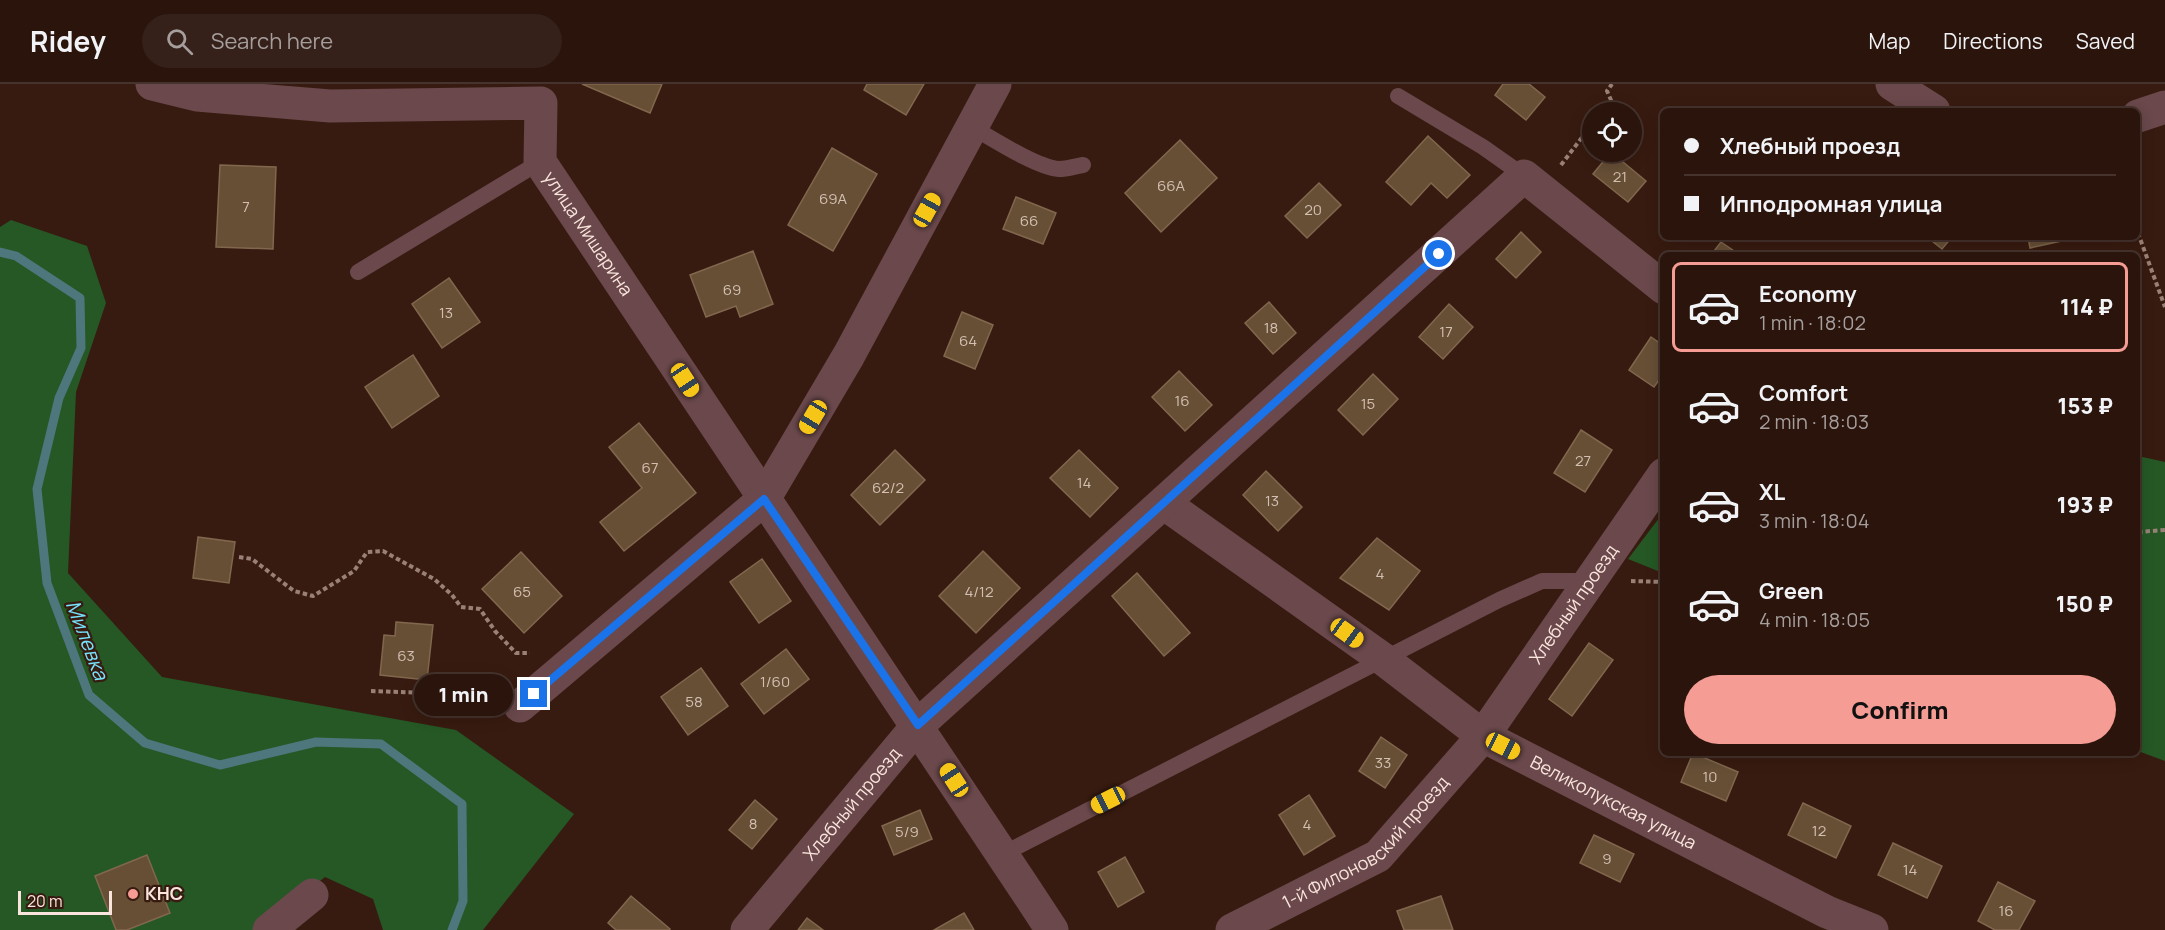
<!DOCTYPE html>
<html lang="en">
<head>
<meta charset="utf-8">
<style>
	:root { --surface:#2a140c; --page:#36211a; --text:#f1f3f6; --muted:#a59e9d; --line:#46332d; --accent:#f59c94 }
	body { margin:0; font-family:Manrope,sans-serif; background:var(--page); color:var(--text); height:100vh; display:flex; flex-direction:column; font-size:22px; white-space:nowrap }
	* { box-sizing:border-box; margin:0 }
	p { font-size:20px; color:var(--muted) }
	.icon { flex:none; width:33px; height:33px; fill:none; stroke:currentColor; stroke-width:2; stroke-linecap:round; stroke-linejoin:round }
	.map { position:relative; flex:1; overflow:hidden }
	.drawer { position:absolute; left:1660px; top:168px; width:480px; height:504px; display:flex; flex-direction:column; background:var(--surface); border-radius:9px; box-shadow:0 3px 15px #0003,0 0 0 2px var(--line) }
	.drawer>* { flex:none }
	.top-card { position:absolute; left:1660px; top:24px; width:480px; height:132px; border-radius:9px; box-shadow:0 3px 15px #0003,0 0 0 2px var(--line); display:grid; align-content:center; height:132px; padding:0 24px; background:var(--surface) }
	.fabs { position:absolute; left:1582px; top:18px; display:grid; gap:12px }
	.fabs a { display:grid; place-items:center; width:60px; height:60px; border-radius:50%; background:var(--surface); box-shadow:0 3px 15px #0003,0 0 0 2px var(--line); font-size:30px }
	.scale { position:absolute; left:18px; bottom:15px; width:94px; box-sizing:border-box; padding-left:6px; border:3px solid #f9e5dd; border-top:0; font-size:16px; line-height:21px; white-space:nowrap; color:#f9e5dd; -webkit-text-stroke:4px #381b10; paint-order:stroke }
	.end { position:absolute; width:27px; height:27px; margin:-14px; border:8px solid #1a73e8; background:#fff; box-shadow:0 0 0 3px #fff }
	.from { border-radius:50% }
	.bubble { position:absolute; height:42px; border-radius:21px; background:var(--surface); box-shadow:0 3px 15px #0003,0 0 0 2px var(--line); font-size:20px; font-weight:800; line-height:42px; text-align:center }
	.car { position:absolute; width:18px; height:36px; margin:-18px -9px; border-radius:8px; box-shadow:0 0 4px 2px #0007; background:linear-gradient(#f5c518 24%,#345 0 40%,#f5c518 0 76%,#345 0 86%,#f5c518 0) }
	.top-card b { display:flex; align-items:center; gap:21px; height:57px; font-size:22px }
	.top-card b+b { border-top:2px solid var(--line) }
	.top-card i { width:15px; height:15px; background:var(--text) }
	ul { padding:10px 0 0; list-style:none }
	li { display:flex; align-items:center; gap:18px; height:90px; margin:0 12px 9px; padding:0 12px; border:3px solid transparent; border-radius:9px }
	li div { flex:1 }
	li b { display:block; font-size:22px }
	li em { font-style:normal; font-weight:800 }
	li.selected { border-color:var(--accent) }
	li>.icon { width:54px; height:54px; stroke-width:1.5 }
	.action { display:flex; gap:12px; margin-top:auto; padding:12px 24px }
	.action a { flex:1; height:69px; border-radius:36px; background:var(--accent); color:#111; font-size:24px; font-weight:800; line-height:69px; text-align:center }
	header { display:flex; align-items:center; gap:36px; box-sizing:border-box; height:84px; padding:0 30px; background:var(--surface); border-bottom:2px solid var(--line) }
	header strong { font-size:28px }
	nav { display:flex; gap:33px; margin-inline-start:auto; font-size:21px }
	.search { width:420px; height:54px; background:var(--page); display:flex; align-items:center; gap:15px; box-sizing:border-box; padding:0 21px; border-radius:33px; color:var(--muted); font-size:22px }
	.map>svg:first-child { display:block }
	.green { fill:#255825 }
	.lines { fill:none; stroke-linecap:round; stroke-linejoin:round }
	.stream { stroke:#4e767d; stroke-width:9 }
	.building { fill:#674f36; stroke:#80674d; stroke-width:1.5 }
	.path { stroke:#998177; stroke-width:4; stroke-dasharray:4.5 3; stroke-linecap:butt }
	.lane { stroke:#6a484b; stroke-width:16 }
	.street { stroke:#6a484b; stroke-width:33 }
	.route { stroke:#1a73e8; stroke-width:8 }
	.poi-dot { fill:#f59c94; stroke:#381b10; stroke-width:2 }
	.labels { text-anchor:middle; stroke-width:4.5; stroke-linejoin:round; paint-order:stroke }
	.number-label { font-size:15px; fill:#d4c0b3 }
	.street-label { font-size:18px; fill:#f9e5dd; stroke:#381b10 }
	.poi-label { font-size:18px; font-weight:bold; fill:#f9e5dd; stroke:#381b10; text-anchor:start }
	.water-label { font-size:20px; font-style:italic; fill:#75e4fe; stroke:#381b10 }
</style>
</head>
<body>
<header>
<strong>Ridey</strong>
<div class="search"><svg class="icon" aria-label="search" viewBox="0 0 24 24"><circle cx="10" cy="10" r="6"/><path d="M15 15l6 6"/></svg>Search here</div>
<nav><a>Map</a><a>Directions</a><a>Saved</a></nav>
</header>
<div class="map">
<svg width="2165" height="846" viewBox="0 0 2165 846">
	<rect width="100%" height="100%" fill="#381b10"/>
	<!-- green -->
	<g class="green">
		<path d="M11,136L87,162L106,219L76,308L68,489L162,593L456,646L574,730L483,846H383L373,815L325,793L257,846H0V143Z"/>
		<path d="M2138,372L2165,378V677L2138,667Z"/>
		<path d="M1663,429V489L1628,475Z"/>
	</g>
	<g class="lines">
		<!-- stream -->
		<path class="stream" d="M0,168L16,172L80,214L81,264L59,314L37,405L47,499L89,611L145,659L220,681L316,658L381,660L462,720L463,817L452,846"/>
	</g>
	<!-- building -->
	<g class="building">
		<path d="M582,0H662L650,29Z"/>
		<path d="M867,0H924L906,31L864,6Z"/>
		<path d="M1503,0H1529L1545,13L1526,36L1495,11Z"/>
		<path d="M1428,52L1470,91L1447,114L1431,99L1411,121L1386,98Z"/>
		<path d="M1180,56L1217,94L1161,148L1125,109Z"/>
		<path d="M832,64L877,90L833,167L788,141Z"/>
		<path d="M1611,68L1646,97L1628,118L1593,90Z"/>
		<path d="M220,81L276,83L273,165L216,163Z"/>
		<path d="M1319,99L1341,121L1307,154L1285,132Z"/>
		<path d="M1016,113L1056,129L1043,160L1003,145Z"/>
		<path d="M1521,148L1541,168L1516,194L1496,175Z"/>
		<path d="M1927,153H1952L1942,165Z"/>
		<path d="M2028,153H2074L2075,154L2030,164Z"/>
		<path d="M1721,158L1740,171H1711Z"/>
		<path d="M753,167L773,220L740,233L736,222L706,233L690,191Z"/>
		<path d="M449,194L480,238L442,264L412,220Z"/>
		<path d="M1269,218L1296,249L1273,270L1245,239Z"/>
		<path d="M1449,220L1473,243L1443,275L1419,253Z"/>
		<path d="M962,228L993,241L975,285L944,272Z"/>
		<path d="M1651,253L1664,262V289L1654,303L1629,286Z"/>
		<path d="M413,271L439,312L392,344L365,303Z"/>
		<path d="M1179,287L1212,321L1185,347L1152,313Z"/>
		<path d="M1373,290L1398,315L1363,351L1338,326Z"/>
		<path d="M639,339L696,409L624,467L600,438L642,404L609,363Z"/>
		<path d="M1581,346L1612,366L1585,408L1554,389Z"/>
		<path d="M895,366L925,396L880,441L851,411Z"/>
		<path d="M1079,366L1118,404L1090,433L1050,394Z"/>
		<path d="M1266,387L1302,423L1278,447L1243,411Z"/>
		<path d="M198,453L235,458L229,499L193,494Z"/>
		<path d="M1377,454L1420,487L1389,526L1340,494Z"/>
		<path d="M983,467L1020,504L976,549L939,512Z"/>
		<path d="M521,468L562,512L524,549L482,505Z"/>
		<path d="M762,475L791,517L759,539L730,498Z"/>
		<path d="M1137,489L1190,549L1164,572L1112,512Z"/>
		<path d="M396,538L433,541L427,596L380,591L384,551L395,552Z"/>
		<path d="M1589,559L1613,576L1572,632L1549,615Z"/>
		<path d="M786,565L809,595L764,630L741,600Z"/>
		<path d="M701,584L728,622L688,651L661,613Z"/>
		<path d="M1381,653L1407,671L1385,704L1359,687Z"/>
		<path d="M1693,669L1738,688L1726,717L1681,698Z"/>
		<path d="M1309,711L1335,752L1304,771L1279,731Z"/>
		<path d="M755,716L777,735L752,765L729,746Z"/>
		<path d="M1803,719L1851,742L1836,774L1788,751Z"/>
		<path d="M920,726L932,755L894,771L882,742Z"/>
		<path d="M1594,751L1634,770L1620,798L1580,779Z"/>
		<path d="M1893,759L1942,782L1927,814L1878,791Z"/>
		<path d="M147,771L170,829L127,846H116L95,792Z"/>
		<path d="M1125,773L1144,808L1118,823L1098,788Z"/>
		<path d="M1998,798L2035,817L2019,846H1995L1978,837Z"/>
		<path d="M631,812L670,845L669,846H616L608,839Z"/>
		<path d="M1441,812L1453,846H1404L1397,827Z"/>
		<path d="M964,829L974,846H934Z"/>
		<path d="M807,834L823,846H798Z"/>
	</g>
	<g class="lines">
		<!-- path -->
		<g class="path">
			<path d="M1601,28L1611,16L1607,7L1612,0"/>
			<path d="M1561,81L1593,39"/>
			<path d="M2138,149L2165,223"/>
			<path d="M2138,448L2165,446"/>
			<path d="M239,473L252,475L294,507L313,512L354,487L367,468L383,467L434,495L452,511L461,523L480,525L495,547L516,569H530"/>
			<path d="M1631,497L1664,498"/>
			<path d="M371,607L428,609L490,617"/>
		</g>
		<!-- lane -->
		<g class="lane">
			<path d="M1398,12L1483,63L1524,92"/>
			<path d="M972,43C993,55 1036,83 1059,85C1067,85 1076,82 1083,81"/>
			<path d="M358,188L540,78"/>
			<path d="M1003,770L1499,516L1542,497H1591"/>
		</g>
		<!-- street -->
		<g class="street">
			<path id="s1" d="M152,0L197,11L330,22L541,19L540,78C711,334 883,589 1052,846"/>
			<path d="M1892,0L1934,27"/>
			<path d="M2138,32L2165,23"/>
			<path id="s2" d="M1165,420L1383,575L1483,652L1827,828L1872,846"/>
			<path d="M520,622L764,415L849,271L995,0"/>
			<path d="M269,846L312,811"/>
			<path id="s3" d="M747,846L918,641L1524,92L1664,204"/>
			<path id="s4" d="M1232,846L1378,772L1483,652L1664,390"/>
		</g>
	</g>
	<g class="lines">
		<!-- route -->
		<path class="route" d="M534,610L764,415L918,641L1439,170"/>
	</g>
	<!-- markers -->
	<circle class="poi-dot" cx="133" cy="810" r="6"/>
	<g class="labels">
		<!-- number labels -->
		<g class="number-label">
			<text x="1620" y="98">21</text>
			<text x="1171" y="107">66А</text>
			<text x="833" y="120">69А</text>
			<text x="246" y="128">7</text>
			<text x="1313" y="131">20</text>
			<text x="1029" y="142">66</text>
			<text x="732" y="211">69</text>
			<text x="446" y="234">13</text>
			<text x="1271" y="249">18</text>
			<text x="1446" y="253">17</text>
			<text x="968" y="262">64</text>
			<text x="1182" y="322">16</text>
			<text x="1368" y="325">15</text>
			<text x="1583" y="382">27</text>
			<text x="650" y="389">67</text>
			<text x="1084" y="404">14</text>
			<text x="888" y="409">62/2</text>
			<text x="1272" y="422">13</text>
			<text x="1380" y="495">4</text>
			<text x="522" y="513">65</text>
			<text x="979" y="513">4/12</text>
			<text x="406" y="577">63</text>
			<text x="775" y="603">1/60</text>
			<text x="694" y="623">58</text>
			<text x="1383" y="684">33</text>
			<text x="1710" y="698">10</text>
			<text x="753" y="745">8</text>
			<text x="1307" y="746">4</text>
			<text x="1819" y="752">12</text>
			<text x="907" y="753">5/9</text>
			<text x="1607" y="780">9</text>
			<text x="1910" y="791">14</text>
			<text x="2006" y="832">16</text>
		</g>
		<!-- street labels -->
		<g class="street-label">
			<text dy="6" stroke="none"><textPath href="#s1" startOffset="536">улица Мишарина</textPath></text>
			<text dy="6" stroke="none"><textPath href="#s4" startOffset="483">Хлебный проезд</textPath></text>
			<text dy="6" stroke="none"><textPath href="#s2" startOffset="540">Великолукская улица</textPath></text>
			<text dy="6" stroke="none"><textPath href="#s3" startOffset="164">Хлебный проезд</textPath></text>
			<text dy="6" stroke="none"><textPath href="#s4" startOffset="162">1-й Филоновский проезд</textPath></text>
		</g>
		<!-- poi labels -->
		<g class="poi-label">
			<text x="145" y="816">КНС</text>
		</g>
		<!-- water labels -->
		<g class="water-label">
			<text transform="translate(87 556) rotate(69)" y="7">Милевка</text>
		</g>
	</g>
</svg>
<div class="fabs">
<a><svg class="icon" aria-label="locate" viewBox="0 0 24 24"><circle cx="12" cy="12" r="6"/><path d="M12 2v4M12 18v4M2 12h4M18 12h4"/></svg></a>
</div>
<div class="scale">20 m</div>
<i class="end from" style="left:1439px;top:170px"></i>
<i class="end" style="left:534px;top:610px"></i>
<div class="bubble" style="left:414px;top:590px;width:99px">1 min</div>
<i class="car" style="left:927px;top:126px;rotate:29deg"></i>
<i class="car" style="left:685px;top:296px;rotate:147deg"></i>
<i class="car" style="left:813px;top:333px;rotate:211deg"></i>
<i class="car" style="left:1347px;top:549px;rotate:126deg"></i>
<i class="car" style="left:1503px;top:662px;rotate:117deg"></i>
<i class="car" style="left:954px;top:696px;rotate:327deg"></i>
<i class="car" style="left:1108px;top:716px;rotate:243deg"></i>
<div class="top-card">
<b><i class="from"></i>Хлебный проезд</b>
<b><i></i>Ипподромная улица</b>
</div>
<section class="drawer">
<ul>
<li class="selected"><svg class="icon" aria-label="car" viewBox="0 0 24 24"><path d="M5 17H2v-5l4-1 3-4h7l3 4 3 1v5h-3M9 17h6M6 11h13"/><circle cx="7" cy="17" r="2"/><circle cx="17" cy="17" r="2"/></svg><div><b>Economy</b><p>1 min · 18:02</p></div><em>114 ₽</em></li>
<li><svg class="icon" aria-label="car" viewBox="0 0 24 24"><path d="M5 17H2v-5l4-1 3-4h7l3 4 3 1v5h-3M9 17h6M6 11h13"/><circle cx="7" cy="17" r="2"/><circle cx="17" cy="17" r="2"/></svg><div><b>Comfort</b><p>2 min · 18:03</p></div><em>153 ₽</em></li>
<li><svg class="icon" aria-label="car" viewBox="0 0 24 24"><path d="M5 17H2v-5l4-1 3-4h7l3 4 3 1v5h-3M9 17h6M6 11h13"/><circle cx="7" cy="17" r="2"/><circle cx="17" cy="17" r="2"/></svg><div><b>XL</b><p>3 min · 18:04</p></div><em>193 ₽</em></li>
<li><svg class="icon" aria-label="car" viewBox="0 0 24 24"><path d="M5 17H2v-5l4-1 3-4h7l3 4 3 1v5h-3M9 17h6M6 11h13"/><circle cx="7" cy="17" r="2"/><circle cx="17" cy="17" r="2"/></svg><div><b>Green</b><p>4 min · 18:05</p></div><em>150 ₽</em></li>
</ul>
<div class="action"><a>Confirm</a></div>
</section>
</div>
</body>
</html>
